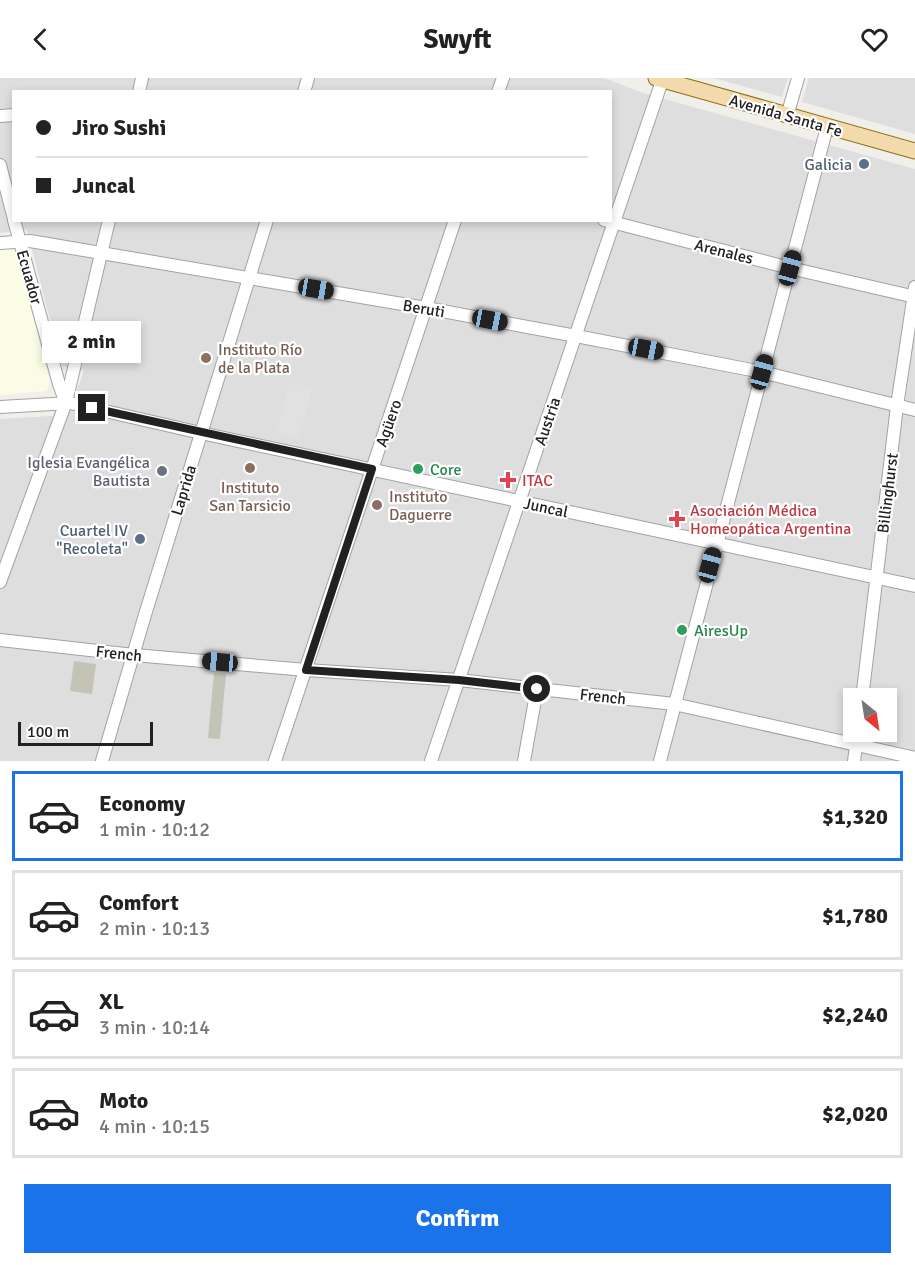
<!DOCTYPE html>
<html lang="en">
<head>
<meta charset="utf-8">
<style>
	:root { --surface:#fff; --page:#f2f2f2; --text:#222; --muted:#767676; --line:#e0e0e0; --accent:#1a73e8 }
	body { margin:0; font-family:Signika,sans-serif; background:var(--page); color:var(--text); height:100vh; display:flex; flex-direction:column; font-size:22px; white-space:nowrap }
	* { box-sizing:border-box; margin:0 }
	p { font-size:20px; color:var(--muted) }
	.icon { flex:none; width:33px; height:33px; fill:none; stroke:currentColor; stroke-width:2; stroke-linecap:round; stroke-linejoin:round }
	.map { position:relative; height:683px; overflow:hidden }
	.sheet { display:flex; flex-direction:column; background:var(--surface); flex:1 }
	.sheet>* { flex:none }
	.banner { position:absolute; left:12px; top:12px; width:600px; height:132px; border-radius:0px; box-shadow:0 3px 9px #0003; display:grid; align-content:center; height:132px; padding:0 24px; background:var(--surface) }
	.needle { width:39px; rotate:150deg }
	.controls { position:absolute; left:843px; top:610px; display:grid; gap:12px }
	.controls a { display:grid; place-items:center; width:54px; height:54px; border-radius:0px; background:var(--surface); box-shadow:0 3px 9px #0003; font-size:30px }
	.scale { position:absolute; left:18px; bottom:15px; width:135px; box-sizing:border-box; padding-left:6px; border:3px solid #212121; border-top:0; font-size:16px; line-height:21px; white-space:nowrap; color:#212121; -webkit-text-stroke:4px #fff; paint-order:stroke }
	.end { position:absolute; width:27px; height:27px; margin:-14px; border:8px solid #212121; background:#fff; box-shadow:0 0 0 3px #fff }
	.from { border-radius:50% }
	.bubble { position:absolute; height:42px; border-radius:0px; background:var(--surface); box-shadow:0 3px 9px #0003; font-size:20px; font-weight:800; line-height:42px; text-align:center }
	.car { position:absolute; width:18px; height:36px; margin:-18px -9px; border-radius:8px; box-shadow:0 0 4px 2px #0007; background:linear-gradient(#222 24%,#8ab4d8 0 40%,#222 0 76%,#8ab4d8 0 86%,#222 0) }
	.banner b { display:flex; align-items:center; gap:21px; height:57px; font-size:22px }
	.banner b+b { border-top:2px solid var(--line) }
	.banner i { width:15px; height:15px; background:var(--text) }
	ul { padding:10px 0 0; list-style:none }
	li { display:flex; align-items:center; gap:18px; height:90px; margin:0 12px 9px; padding:0 12px; border:3px solid var(--line); border-radius:0px }
	li div { flex:1 }
	li b { display:block; font-size:22px }
	li em { font-style:normal; font-weight:800 }
	li.selected { border-color:var(--accent) }
	li>.icon { width:54px; height:54px; stroke-width:1.5 }
	.primary-button { display:flex; gap:12px; margin-top:auto; padding:12px 24px }
	.primary-button a { flex:1; height:69px; border-radius:0px; background:var(--accent); color:#fff; font-size:24px; font-weight:800; line-height:69px; text-align:center }
	header { display:flex; justify-content:space-between; align-items:center; height:78px; padding:0 24px; background:var(--surface); font-size:27px; font-weight:800 }
	.map>svg:first-child { display:block }
	.residential { fill:#dfdede; fill-rule:evenodd }
	.education { fill:#fafce6 }
	.construction { fill:#c3c4b5 }
	.parking { fill:#e1e1e1 }
	.lines { fill:none; stroke-linecap:round; stroke-linejoin:round }
	.minor-casing { stroke:#a2a2a2; stroke-width:14 }
	.major-casing { stroke:#8d6e12; stroke-width:17 }
	.minor { stroke:#fff; stroke-width:12 }
	.major { stroke:#f2daac; stroke-width:15 }
	.route { stroke:#212121; stroke-width:8 }
	.service-dot { fill:#5c6f8a; stroke:#fff; stroke-width:2 }
	.education-dot { fill:#8d6e63; stroke:#fff; stroke-width:2 }
	.leisure-dot { fill:#2e9e5b; stroke:#fff; stroke-width:2 }
	.worship-dot { fill:#6b7280; stroke:#fff; stroke-width:2 }
	.health-dot { fill:#e0444e; stroke:#fff; stroke-width:2 }
	.labels { text-anchor:middle; stroke-width:4.5; stroke-linejoin:round; paint-order:stroke }
	.street-label { font-size:16px; fill:#212121; stroke:#fff }
	.service-label { font-size:16px; fill:#4e5e75; stroke:#fff; text-anchor:end }
	.education-label { font-size:16px; fill:#785e54; stroke:#fff; text-anchor:start }
	.worship-label { font-size:16px; fill:#5b616d; stroke:#fff; text-anchor:end }
	.leisure-label { font-size:16px; fill:#27864d; stroke:#fff; text-anchor:start }
	.health-label { font-size:16px; fill:#be3a42; stroke:#fff; text-anchor:start }
</style>
</head>
<body>
<header><svg class="icon" aria-label="back" viewBox="0 0 24 24"><path d="M15 5l-7 7 7 7"/></svg>Swyft<svg class="icon" aria-label="heart" viewBox="0 0 24 24"><path d="M12 20l-8-8c-3-5 5-10 8-4 3-6 11-1 8 4z"/></svg></header>
<div class="map">
<svg width="915" height="683" viewBox="0 0 915 683">
	<rect width="100%" height="100%" fill="#f0efe9"/>
	<!-- residential -->
	<g class="residential">
		<path d="M0,0H604L643,15L915,91V683H0V341L68,337L84,292L62,288L27,152L0,155ZM14,14H610V142H14ZM854,621H886V654H854Z"/>
		<path d="M713,0H788L782,19Z"/>
		<path d="M809,0H915V56L802,24Z"/>
	</g>
	<!-- education -->
	<path class="education" d="M10,168L15,171L50,304L47,313L0,317V169Z"/>
	<!-- construction -->
	<g class="construction">
		<path d="M74,583L96,586L92,616L70,613Z"/>
		<path d="M214,595L226,596L220,661L208,660Z"/>
	</g>
	<!-- parking -->
	<path class="parking" d="M290,304L313,310L298,361L275,355Z"/>
	<g class="lines">
		<!-- minor casing -->
		<g class="minor-casing">
			<g id="minor">
				<path d="M139,14L142,0"/>
				<path d="M304,14L308,0"/>
				<path d="M498,14L503,0"/>
				<path d="M0,38L14,37"/>
				<path d="M787,38L798,0"/>
				<path d="M0,87L14,141"/>
				<path d="M14,142L59,306L65,323"/>
				<path d="M604,142L790,190L915,219"/>
				<path d="M0,165L30,163L426,230L576,258L762,294L915,332"/>
				<path d="M0,329L70,325L201,355L915,508"/>
				<path d="M0,504L66,324L109,142"/>
				<path d="M0,562L134,577L306,592L459,602L674,626L915,680"/>
				<path d="M862,621L897,328L915,209"/>
				<path d="M102,683L144,540L267,142"/>
				<path d="M275,683L455,142"/>
				<path d="M431,683L663,0"/>
				<path d="M524,683L537,611"/>
				<path d="M660,683L827,49"/>
				<path d="M854,683L858,654"/>
			</g>
		</g>
		<!-- major casing -->
		<g class="major-casing">
			<path id="major" d="M656,0L915,73"/>
		</g>
		<!-- minor -->
		<use href="#minor" class="minor"/>
		<!-- major -->
		<use href="#major" class="major"/>
	</g>
	<g class="lines">
		<!-- route -->
		<path class="route" d="M92,330L372,391L306,592L459,602L537,611"/>
	</g>
	<!-- markers -->
	<g class="service-dot">
		<circle cx="864" cy="86" r="6"/>
		<circle cx="140" cy="461" r="6"/>
	</g>
	<g class="education-dot">
		<circle cx="206" cy="280" r="6"/>
		<circle cx="250" cy="390" r="6"/>
		<circle cx="377" cy="427" r="6"/>
	</g>
	<g class="leisure-dot">
		<circle cx="418" cy="391" r="6"/>
		<circle cx="682" cy="552" r="6"/>
	</g>
	<circle class="worship-dot" cx="162" cy="393" r="6"/>
	<g class="health-dot">
		<path d="M505 393h6v6h6v6h-6v6h-6v-6h-6v-6h6z"/>
		<path d="M674 432h6v6h6v6h-6v6h-6v-6h-6v-6h6z"/>
	</g>
	<g class="labels">
		<!-- street labels -->
		<g class="street-label">
			<text transform="translate(786 37) rotate(16)" y="6">Avenida Santa Fe</text>
			<text transform="translate(724 173) rotate(14)" y="6">Arenales</text>
			<text transform="translate(30 199) rotate(74)" y="6">Ecuador</text>
			<text transform="translate(424 230) rotate(10)" y="6">Beruti</text>
			<text transform="translate(547 343) rotate(-71)" y="6">Austria</text>
			<text transform="translate(388 345) rotate(-71)" y="6">Agüero</text>
			<text transform="translate(183 412) rotate(-73)" y="6">Laprida</text>
			<text transform="translate(887 415) rotate(-83)" y="6">Billinghurst</text>
			<text transform="translate(546 429) rotate(12)" y="6">Juncal</text>
			<text transform="translate(119 575) rotate(6)" y="6">French</text>
			<text transform="translate(603 618) rotate(6)" y="6">French</text>
		</g>
		<!-- service labels -->
		<g class="service-label">
			<text x="852" y="92">Galicia</text>
			<text x="128" y="458">Cuartel IV<tspan x="128" dy="18">"Recoleta"</tspan></text>
		</g>
		<!-- education labels -->
		<g class="education-label">
			<text x="218" y="277">Instituto Río<tspan x="218" dy="18">de la Plata</tspan></text>
			<text x="250" y="415" text-anchor="middle">Instituto<tspan x="250" dy="18">San Tarsicio</tspan></text>
			<text x="389" y="424">Instituto<tspan x="389" dy="18">Daguerre</tspan></text>
		</g>
		<!-- worship labels -->
		<g class="worship-label">
			<text x="150" y="390">Iglesia Evangélica<tspan x="150" dy="18">Bautista</tspan></text>
		</g>
		<!-- leisure labels -->
		<g class="leisure-label">
			<text x="430" y="397">Core</text>
			<text x="694" y="558">AiresUp</text>
		</g>
		<!-- health labels -->
		<g class="health-label">
			<text x="522" y="408">ITAC</text>
			<text x="690" y="438">Asociación Médica<tspan x="690" dy="18">Homeopática Argentina</tspan></text>
		</g>
	</g>
</svg>
<div class="controls">
<a><svg class="needle" viewBox="-14 -14 28 28"><path d="M0-13l5 13h-10z" fill="#e53935"/><path d="M0 13l5-13h-10z" fill="#767676"/></svg></a>
</div>
<div class="scale">100 m</div>
<i class="end from" style="left:537px;top:611px"></i>
<i class="end" style="left:92px;top:330px"></i>
<div class="bubble" style="left:42px;top:243px;width:99px">2 min</div>
<i class="car" style="left:790px;top:190px;rotate:15deg"></i>
<i class="car" style="left:316px;top:211px;rotate:100deg"></i>
<i class="car" style="left:490px;top:242px;rotate:101deg"></i>
<i class="car" style="left:646px;top:271px;rotate:101deg"></i>
<i class="car" style="left:762px;top:294px;rotate:15deg"></i>
<i class="car" style="left:710px;top:487px;rotate:15deg"></i>
<i class="car" style="left:220px;top:584px;rotate:275deg"></i>
<div class="banner">
<b><i class="from"></i>Jiro Sushi</b>
<b><i></i>Juncal</b>
</div>
</div>
<section class="sheet">
<ul>
<li class="selected"><svg class="icon" aria-label="car" viewBox="0 0 24 24"><path d="M5 17H2v-5l4-1 3-4h7l3 4 3 1v5h-3M9 17h6M6 11h13"/><circle cx="7" cy="17" r="2"/><circle cx="17" cy="17" r="2"/></svg><div><b>Economy</b><p>1 min · 10:12</p></div><em>$1,320</em></li>
<li><svg class="icon" aria-label="car" viewBox="0 0 24 24"><path d="M5 17H2v-5l4-1 3-4h7l3 4 3 1v5h-3M9 17h6M6 11h13"/><circle cx="7" cy="17" r="2"/><circle cx="17" cy="17" r="2"/></svg><div><b>Comfort</b><p>2 min · 10:13</p></div><em>$1,780</em></li>
<li><svg class="icon" aria-label="car" viewBox="0 0 24 24"><path d="M5 17H2v-5l4-1 3-4h7l3 4 3 1v5h-3M9 17h6M6 11h13"/><circle cx="7" cy="17" r="2"/><circle cx="17" cy="17" r="2"/></svg><div><b>XL</b><p>3 min · 10:14</p></div><em>$2,240</em></li>
<li><svg class="icon" aria-label="car" viewBox="0 0 24 24"><path d="M5 17H2v-5l4-1 3-4h7l3 4 3 1v5h-3M9 17h6M6 11h13"/><circle cx="7" cy="17" r="2"/><circle cx="17" cy="17" r="2"/></svg><div><b>Moto</b><p>4 min · 10:15</p></div><em>$2,020</em></li>
</ul>
<div class="primary-button"><a>Confirm</a></div>
</section>
</body>
</html>
